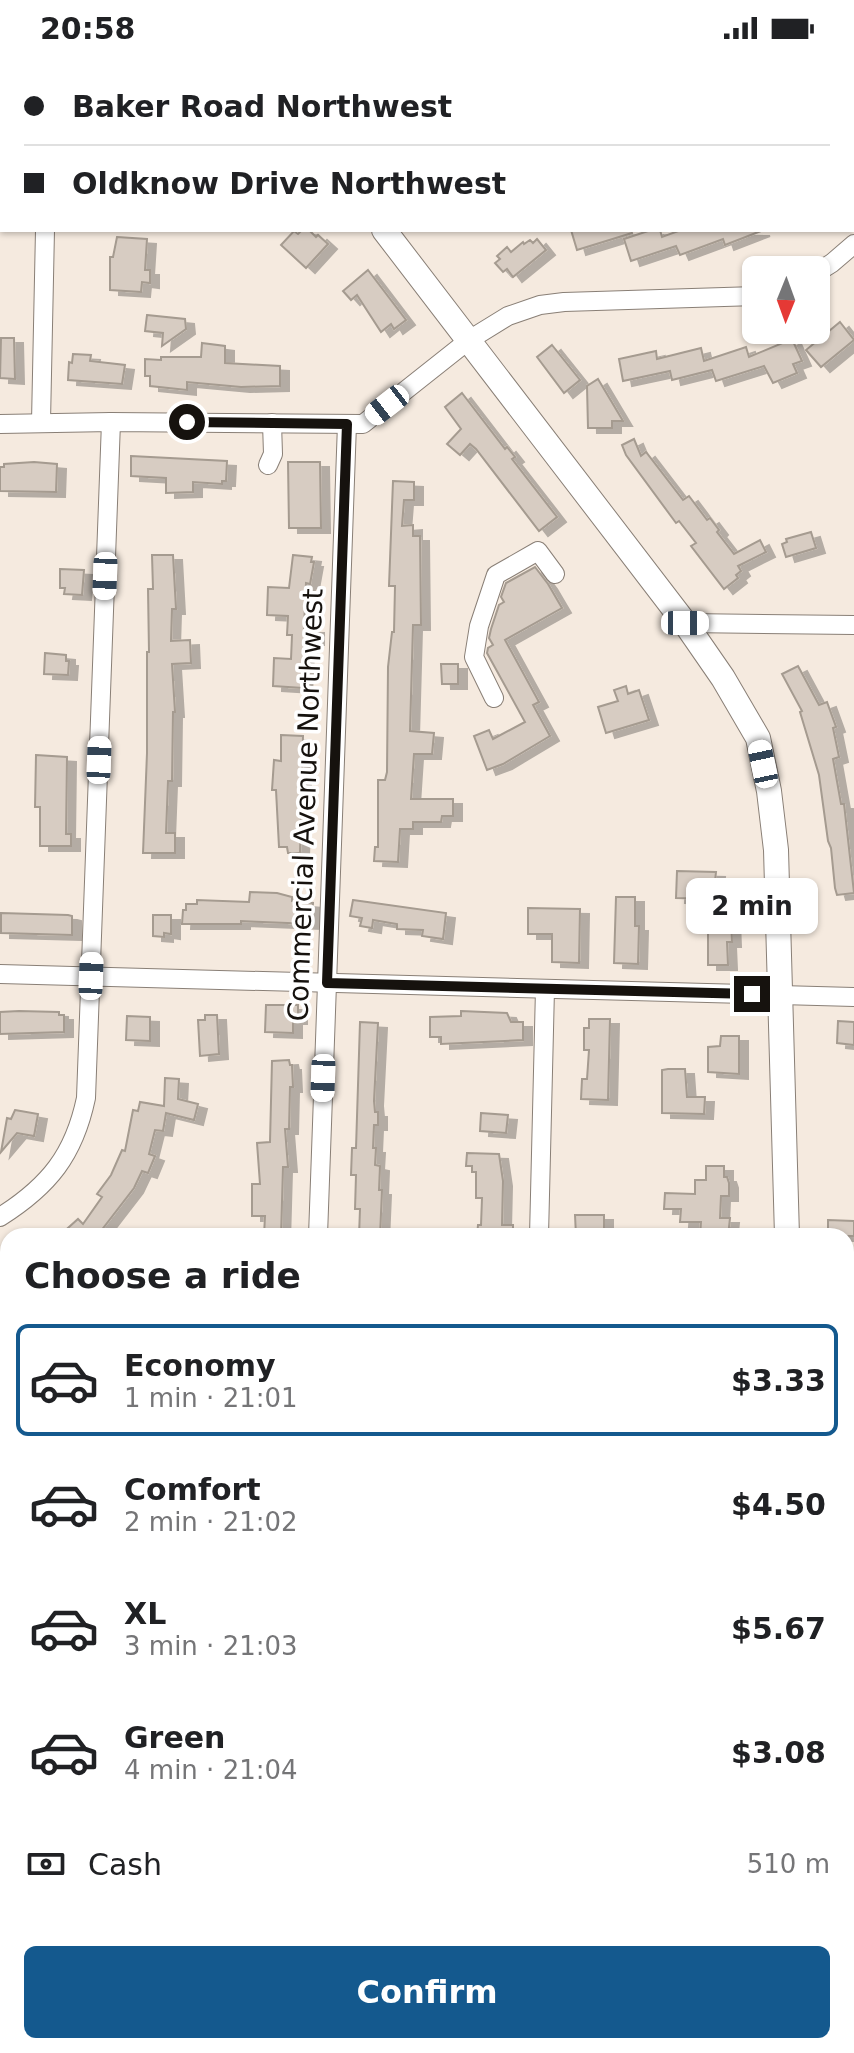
<!DOCTYPE html>
<html lang="en">
<head>
<meta charset="utf-8">
<style>
	:root { --surface:#fff; --page:#f2f2f2; --text:#202124; --muted:#757577; --line:#e0e0e0; --accent:#14598e }
	body { margin:0; font-family:"DejaVu Sans",sans-serif; background:var(--page); color:var(--text); height:100vh; display:flex; flex-direction:column; font-size:30px; white-space:nowrap }
	* { box-sizing:border-box; margin:0 }
	p { font-size:26px; color:var(--muted) }
	.icon { flex:none; width:44px; height:44px; fill:none; stroke:currentColor; stroke-width:2; stroke-linecap:round; stroke-linejoin:round }
	.map { position:relative; flex:1; overflow:hidden }
	.sheet { position:absolute; left:0px; top:1172px; width:854px; height:826px; display:flex; flex-direction:column; background:var(--surface); border-radius:24px 24px 0 0; box-shadow:0 2px 6px #0004 }
	.sheet>* { flex:none }
	.hud { position:absolute; left:0px; top:0px; width:854px; height:176px; box-shadow:0 2px 6px #0004; display:grid; align-content:center; height:176px; padding:0 24px; background:var(--surface) }
	.needle { width:52px; rotate:181deg }
	.controls { position:absolute; left:742px; top:200px; display:grid; gap:16px }
	.controls a { display:grid; place-items:center; width:88px; height:88px; border-radius:12px; background:var(--surface); box-shadow:0 2px 6px #0004; font-size:40px }
	.end { position:absolute; width:36px; height:36px; margin:-18px; border:10px solid #16120e; background:#fff; box-shadow:0 0 0 4px #fff }
	.from { border-radius:50% }
	.bubble { position:absolute; height:56px; border-radius:12px; background:var(--surface); box-shadow:0 2px 6px #0004; font-size:26px; font-weight:600; line-height:56px; text-align:center }
	.car { position:absolute; width:24px; height:48px; margin:-24px -12px; border-radius:10px; box-shadow:0 0 6px 2px #0007; background:linear-gradient(#fff 24%,#345 0 40%,#fff 0 76%,#345 0 86%,#fff 0) }
	.hud b { display:flex; align-items:center; gap:28px; height:76px; font-size:30px }
	.hud b+b { border-top:2px solid var(--line) }
	.hud i { width:20px; height:20px; background:var(--text) }
	ul { padding:0; list-style:none }
	li { display:flex; align-items:center; gap:24px; height:112px; margin:0 16px 12px; padding:0 8px; border:4px solid transparent; border-radius:12px }
	li div { flex:1 }
	li b { display:block; font-size:30px }
	li em { font-style:normal; font-weight:600 }
	li.on { border-color:var(--accent) }
	li>.icon { width:72px; height:72px; stroke-width:1.5 }
	h2 { padding:0 24px; font-size:36px; line-height:96px }
	.pay { display:flex; align-items:center; gap:20px; height:88px; padding:0 24px; font-size:30px }
	.pay p { margin-inline-start:auto }
	.cta { display:flex; gap:16px; margin-top:auto; padding:16px 24px }
	.cta a { flex:1; height:92px; border-radius:12px; background:var(--accent); color:#fff; font-size:32px; font-weight:600; line-height:92px; text-align:center }
	.status { display:flex; justify-content:space-between; align-items:center; height:56px; padding:0 40px; background:var(--surface); direction:ltr }
	.status svg { height:22px; fill:currentColor }
	.map>svg:first-child { display:block }
	.built { fill:#efdfce }
	.building { fill:#d7ccc2; stroke:#a59b90; stroke-width:2; filter:url(#shadow) }
	.lines { fill:none; stroke-linecap:round; stroke-linejoin:round }
	.minor-casing { stroke:#897f76; stroke-width:20 }
	.major-casing { stroke:#897f76; stroke-width:26 }
	.minor { stroke:#fff; stroke-width:18 }
	.major { stroke:#fff; stroke-width:24 }
	.route { stroke:#16120e; stroke-width:10 }
	.labels { text-anchor:middle; stroke-width:7; stroke-linejoin:round; paint-order:stroke }
	.street-label { font-size:28px; fill:#16120e; stroke:#fff }
</style>
</head>
<body>
<div class="status"><b>20:58</b><svg viewBox="0 0 49 12"><path d="M0 12V9h3v3zM5 12V6h3v6zM10 12V3h3v9zM15 12V0h3v12zM26 1h20v11H26zM47 4h2v5h-2z"/></svg></div>
<div class="map">
<svg width="854" height="1997" viewBox="0 0 854 1997">
	<defs>
		<filter id="shadow"><feDropShadow dx="9" dy="5" stdDeviation="0" flood-color="#0004"/></filter>
	</defs>
	<rect width="100%" height="100%" fill="#f5eadf"/>
	<!-- built -->
	<path class="built" d="M846,1467H854V1997H0V1659L8,1658V1990H846Z"/>
	<!-- building -->
	<g class="building">
		<path d="M302,174H309L316,181L318,179L328,188L306,212L281,189L294,175L298,178Z"/>
		<path d="M571,174H631L632,177L577,194Z"/>
		<path d="M651,174H660L662,181L681,174L761,175L725,189L723,183L680,199L676,190L631,205L624,183Z"/>
		<path d="M117,181L147,183L145,214H150V227L142,226L141,236L110,234V201H113Z"/>
		<path d="M537,183L546,194L513,221L507,213L503,216L495,207L500,203L497,200L507,191L511,196L523,186L524,188L530,184L533,187Z"/>
		<path d="M368,214L406,264L394,273L391,268L381,276L357,239L351,244L343,235Z"/>
		<path d="M147,259L185,263L186,273L162,290L163,277L145,275Z"/>
		<path d="M840,266L854,284L821,311L806,294Z"/>
		<path d="M1,282H14L15,323L0,322Z"/>
		<path d="M792,283L802,305L793,308L797,317L773,327L764,310L716,325L712,314L672,324L670,315L623,325L619,303L656,295L657,303L701,292L704,305L746,291L749,301Z"/>
		<path d="M202,287L225,290V307L280,310V330L241,331L187,326V334L150,330V320H145V303L161,304V301H201Z"/>
		<path d="M552,289L580,324L564,337L537,301Z"/>
		<path d="M73,298L91,299L90,305L125,309L122,328L68,324L69,306L72,307Z"/>
		<path d="M598,323L623,365H612V372H588L587,330Z"/>
		<path d="M462,337L505,393L507,391L515,401L512,403L557,461L539,475L476,393L470,388L460,399L447,388L461,373L445,351Z"/>
		<path d="M634,383L641,400L646,396L683,444L689,440L707,464L710,462L719,474L717,476L734,498L760,484L766,496L738,510L741,515L736,519L738,522L724,533L691,490L696,487L679,465L676,467L626,399L622,389Z"/>
		<path d="M131,400L227,405L226,425H222V428L193,426V436L166,437V422L131,420Z"/>
		<path d="M34,406L57,408L56,436L0,435V411H4V408Z"/>
		<path d="M288,406H320L321,472H289Z"/>
		<path d="M393,425L414,426V444H404L402,470L413,469V480H420L421,569H413L410,675L434,677L432,698H414L411,743H453V760H442L441,766H413V773H400L398,806L374,805L375,791H378V724H385L387,716L388,611L392,576H394L395,530H389Z"/>
		<path d="M811,476L816,492L786,501L782,488L787,486L786,483Z"/>
		<path d="M152,499H173L176,553H172L171,585L190,584L191,607L172,608L175,656H173L172,725H168L166,777H175V797H143L147,697V596H149L148,533H153Z"/>
		<path d="M293,499L312,501L311,506H314L310,528L306,527L304,572H315V584H309L308,595H305L303,632L273,630L274,602L291,603L292,579H287L288,560L267,559L268,531L289,532Z"/>
		<path d="M535,511L548,528L562,552L505,584L539,646L533,649L550,680L503,708L487,714L474,680L489,674L493,683L525,666L487,597L488,592L493,589L489,582L491,573L499,549L504,546L501,541L506,527Z"/>
		<path d="M60,513L84,514L82,539L64,538L65,532H60Z"/>
		<path d="M45,597L66,599V605H69L68,619L44,618Z"/>
		<path d="M441,608H458V628H442Z"/>
		<path d="M798,610L819,649L827,646L836,671L833,672L839,701L833,703L841,748H844L854,837L837,839L835,832L831,792L828,785L819,719L800,656L802,655L782,618Z"/>
		<path d="M626,630L628,638L639,634L649,664L606,677L598,651L618,645L614,634Z"/>
		<path d="M281,679L303,680L300,797H288L287,791H279L276,734H272L274,704L281,705Z"/>
		<path d="M36,699L67,701L66,778H71V790H40V751H35Z"/>
		<path d="M677,815L716,816L713,843L676,842Z"/>
		<path d="M250,836L277,837L292,841V845L313,847L312,868L241,865V868H182L183,854H186V848H197V844L249,846Z"/>
		<path d="M616,841H635V870H639L638,908L614,907Z"/>
		<path d="M353,844L446,857L443,883L422,880L423,874L397,873V868L373,864L372,872L360,870L362,862L350,860Z"/>
		<path d="M528,852L580,853L579,907L552,906V878H528Z"/>
		<path d="M1,857L68,859L72,860V879L1,877Z"/>
		<path d="M153,859H171V878L164,877V881L153,880Z"/>
		<path d="M708,861H731L732,886H727L728,909H708Z"/>
		<path d="M266,949H298V963H293V977L265,976Z"/>
		<path d="M19,955L59,956V959H64V976L0,978V956Z"/>
		<path d="M461,955L507,957L511,966H523V984L441,988V981H430V961L461,960Z"/>
		<path d="M205,959H217L219,998L200,1000L198,964H205Z"/>
		<path d="M127,960L150,961V985L126,984Z"/>
		<path d="M589,963H610L608,1044L581,1043L582,1023H587L589,994H584V972H589Z"/>
		<path d="M838,965L854,966V989L837,987Z"/>
		<path d="M360,966L378,967L374,1045L375,1056H378V1069H374L373,1092H376L375,1109L380,1110L379,1134H382L380,1180H359L360,1153H355L356,1119H351L352,1092H356Z"/>
		<path d="M721,980H739V1018L708,1016V991L720,990Z"/>
		<path d="M289,1004L290,1009H292L293,1031H290L289,1073H285L288,1111H283L281,1180H264L265,1160H252V1128H260L257,1087L270,1086L272,1005Z"/>
		<path d="M668,1013H685L687,1041H705L704,1058L662,1057V1014Z"/>
		<path d="M165,1022L179,1023L178,1043L198,1048L194,1064L166,1057L163,1075L155,1074L149,1098L155,1100L148,1117L142,1115L134,1132L97,1180H59L78,1163L83,1168L102,1141L97,1138L111,1119L122,1094L125,1095L133,1054L138,1055L140,1046L164,1050Z"/>
		<path d="M15,1054L38,1058L34,1080L17,1077L1,1096L7,1062L11,1063Z"/>
		<path d="M481,1057L508,1059L506,1077L480,1075Z"/>
		<path d="M467,1097L499,1098L503,1125L502,1169H513V1180H477L478,1169H481L482,1142H476V1116H472V1110H466Z"/>
		<path d="M706,1110H724V1121H727L729,1127V1140H721L720,1162H730L728,1180H700L701,1166H680L681,1153H664L665,1137L695,1138V1124H706Z"/>
		<path d="M575,1159H604V1180H576Z"/>
		<path d="M828,1164L854,1165V1180H832V1177H828Z"/>
	</g>
	<g class="lines">
		<!-- minor casing -->
		<g class="minor-casing">
			<g id="minor">
				<path d="M49,2V0"/>
				<path d="M540,2L550,0"/>
				<path d="M816,217L832,207L854,188"/>
				<path d="M41,366L45,174"/>
				<path d="M0,368L111,366L363,368L469,284L508,260L540,249L564,246L756,240"/>
				<path d="M268,409L273,398L272,367"/>
				<path d="M685,567L854,569"/>
				<path d="M494,642L474,601L479,570L496,519L538,495L555,518"/>
				<path d="M0,918L854,941"/>
				<path d="M0,1161C49,1130 74,1099 86,1042L111,366"/>
				<path d="M318,1180L347,368"/>
				<path d="M539,1180L545,933"/>
				<path d="M846,1420H854"/>
				<path d="M0,1852L8,1850"/>
				<path d="M193,1990L195,1997"/>
				<path d="M636,1990L637,1997"/>
				<path d="M736,1990L747,1997"/>
				<path d="M808,1996L831,1995L840,1997"/>
				<path d="M329,1997L336,1995L337,1990"/>
				<path d="M591,1997L592,1990"/>
				<path d="M667,1997L669,1990"/>
			</g>
		</g>
		<!-- major casing -->
		<g class="major-casing">
			<g id="major">
				<path d="M253,0L255,2"/>
				<path d="M384,174L685,567L723,622L758,682L769,735L776,794L787,1180"/>
				<path d="M0,1819L8,1817"/>
				<path d="M686,1990L696,1997"/>
				<path d="M808,1990V1997"/>
			</g>
		</g>
		<!-- minor -->
		<use href="#minor" class="minor"/>
		<!-- major -->
		<use href="#major" class="major"/>
	</g>
	<g class="lines">
		<!-- route -->
		<path class="route" d="M187,366L347,368L327,927L752,938"/>
	</g>
	<g class="labels">
		<!-- street labels -->
		<g class="street-label">
			<text transform="translate(305 749) rotate(-88)" y="10">Commercial Avenue Northwest</text>
		</g>
	</g>
</svg>
<div class="controls">
<a><svg class="needle" viewBox="-14 -14 28 28"><path d="M0-13l5 13h-10z" fill="#e53935"/><path d="M0 13l5-13h-10z" fill="#757577"/></svg></a>
</div>
<i class="end from" style="left:187px;top:366px"></i>
<i class="end" style="left:752px;top:938px"></i>
<div class="bubble" style="left:686px;top:822px;width:132px">2 min</div>
<i class="car" style="left:387px;top:349px;rotate:232deg"></i>
<i class="car" style="left:105px;top:520px;rotate:182deg"></i>
<i class="car" style="left:685px;top:567px;rotate:90deg"></i>
<i class="car" style="left:99px;top:704px;rotate:2deg"></i>
<i class="car" style="left:763px;top:708px;rotate:348deg"></i>
<i class="car" style="left:91px;top:920px;rotate:2deg"></i>
<i class="car" style="left:323px;top:1022px;rotate:182deg"></i>
<div class="hud">
<b><i class="from"></i>Baker Road Northwest</b>
<b><i></i>Oldknow Drive Northwest</b>
</div>
<section class="sheet">
<h2>Choose a ride</h2>
<ul>
<li class="on"><svg class="icon" aria-label="car" viewBox="0 0 24 24"><path d="M5 17H2v-5l4-1 3-4h7l3 4 3 1v5h-3M9 17h6M6 11h13"/><circle cx="7" cy="17" r="2"/><circle cx="17" cy="17" r="2"/></svg><div><b>Economy</b><p>1 min · 21:01</p></div><em>$3.33</em></li>
<li><svg class="icon" aria-label="car" viewBox="0 0 24 24"><path d="M5 17H2v-5l4-1 3-4h7l3 4 3 1v5h-3M9 17h6M6 11h13"/><circle cx="7" cy="17" r="2"/><circle cx="17" cy="17" r="2"/></svg><div><b>Comfort</b><p>2 min · 21:02</p></div><em>$4.50</em></li>
<li><svg class="icon" aria-label="car" viewBox="0 0 24 24"><path d="M5 17H2v-5l4-1 3-4h7l3 4 3 1v5h-3M9 17h6M6 11h13"/><circle cx="7" cy="17" r="2"/><circle cx="17" cy="17" r="2"/></svg><div><b>XL</b><p>3 min · 21:03</p></div><em>$5.67</em></li>
<li><svg class="icon" aria-label="car" viewBox="0 0 24 24"><path d="M5 17H2v-5l4-1 3-4h7l3 4 3 1v5h-3M9 17h6M6 11h13"/><circle cx="7" cy="17" r="2"/><circle cx="17" cy="17" r="2"/></svg><div><b>Green</b><p>4 min · 21:04</p></div><em>$3.08</em></li>
</ul>
<div class="pay"><svg class="icon" aria-label="cash" viewBox="0 0 24 24"><path d="M3 7h18v10H3z"/><circle cx="12" cy="12" r="2"/></svg>Cash<p>510 m</p></div>
<div class="cta"><a>Confirm</a></div>
</section>
</div>
</body>
</html>
